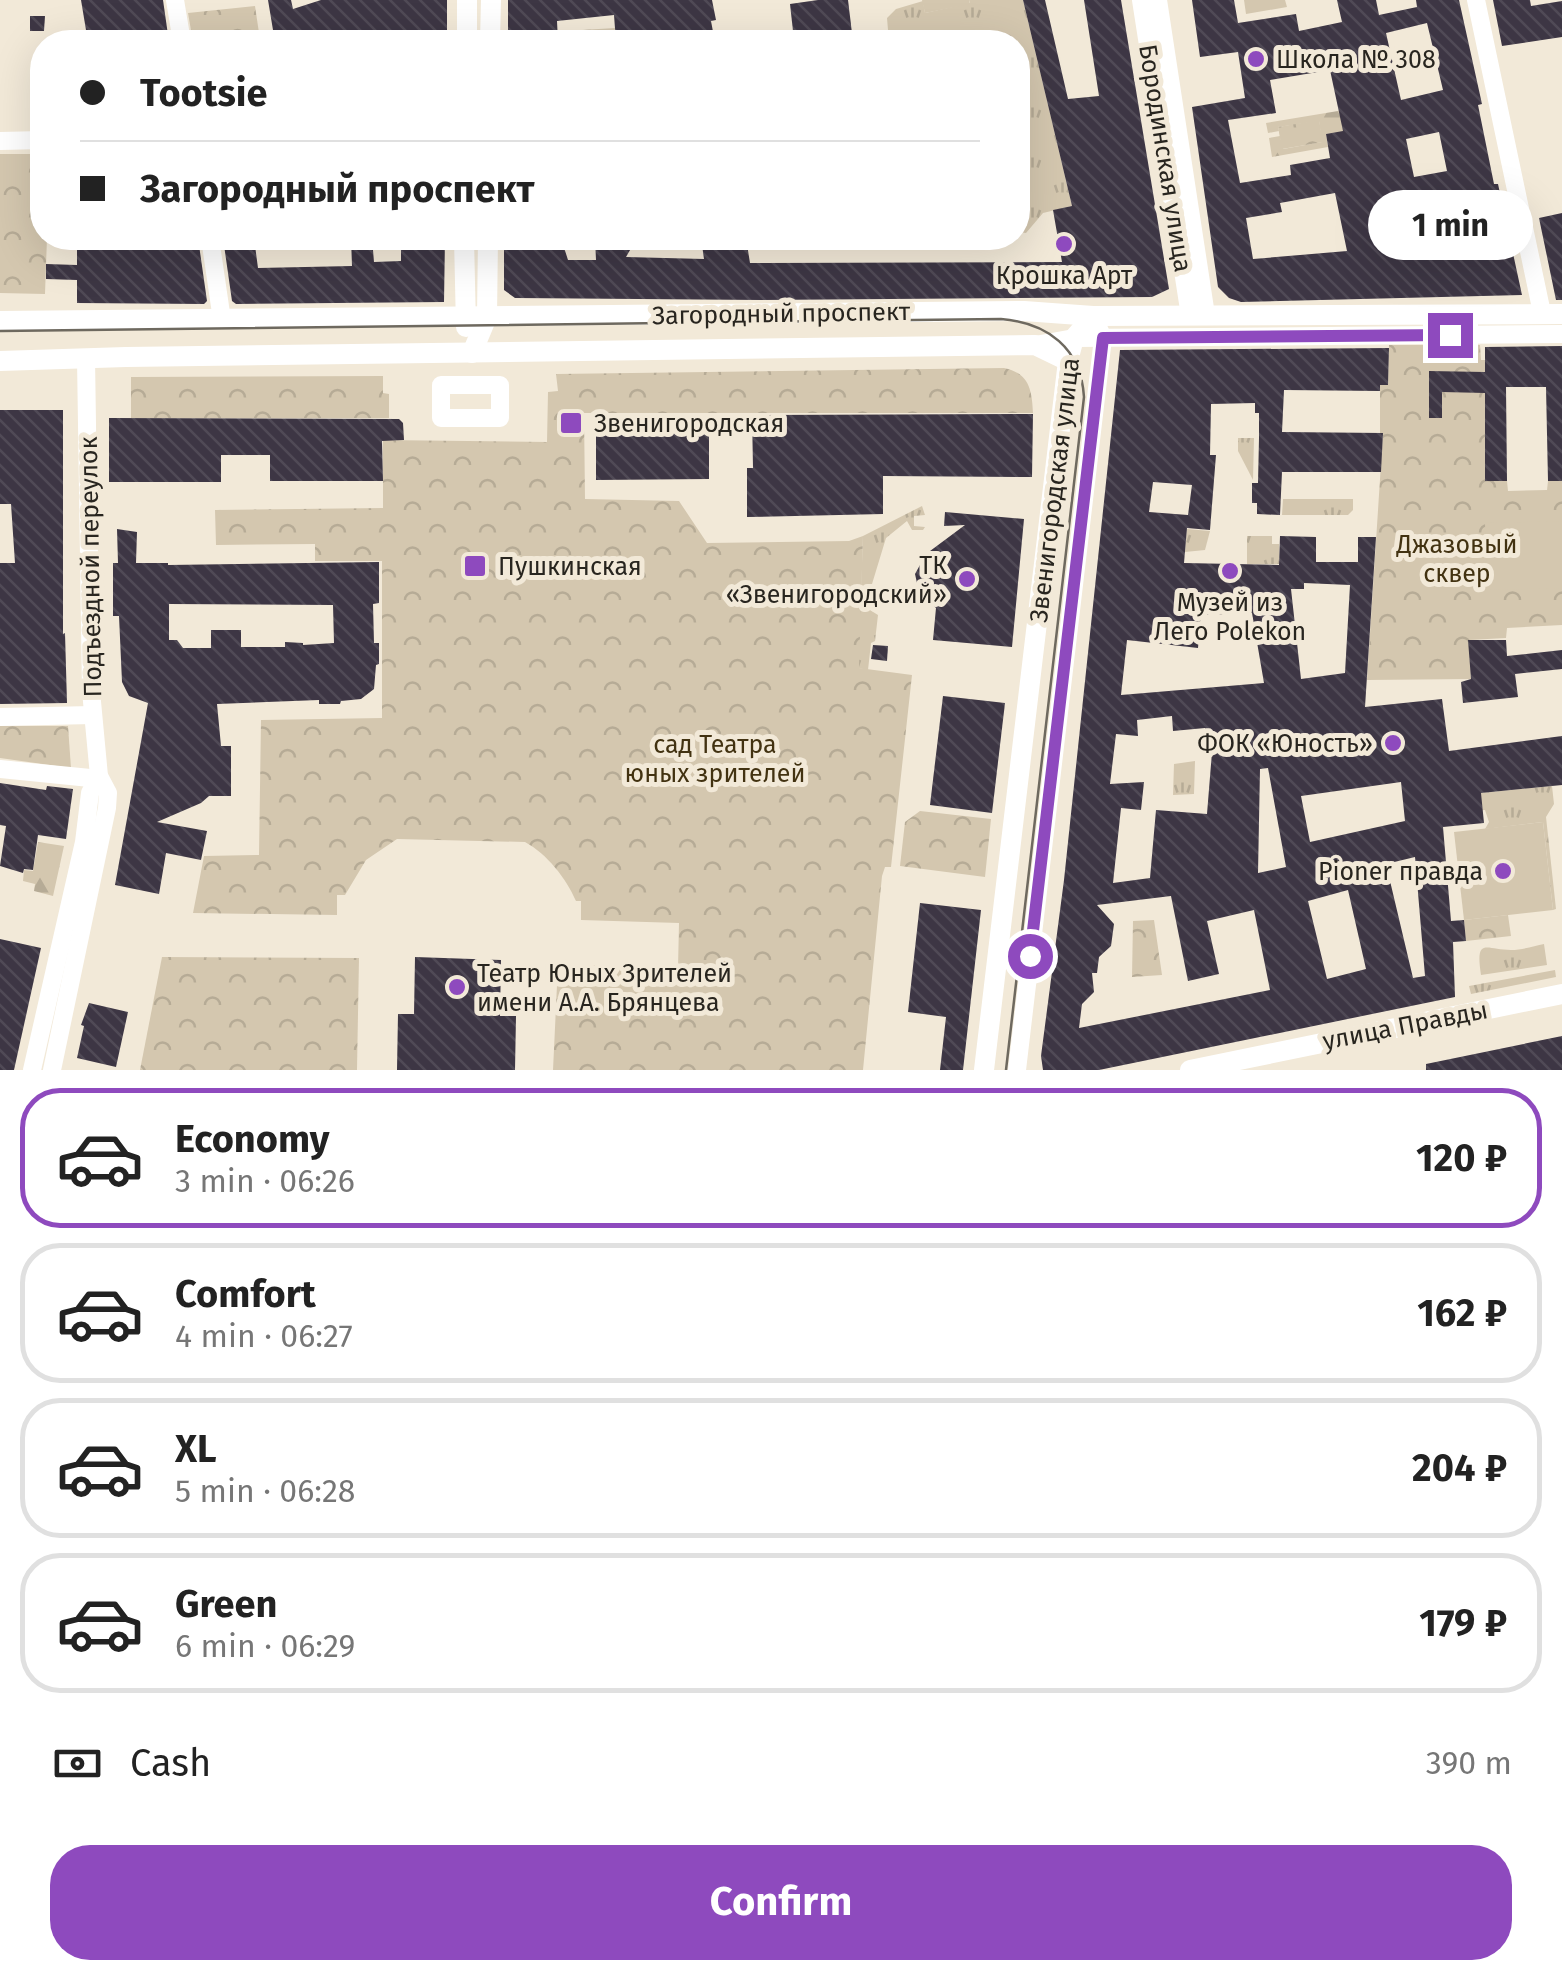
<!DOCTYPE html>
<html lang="en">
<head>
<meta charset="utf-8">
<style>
	:root { --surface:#fff; --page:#f2f2f2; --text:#222; --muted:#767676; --line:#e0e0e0; --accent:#8e4abe }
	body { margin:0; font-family:"Fira Sans",sans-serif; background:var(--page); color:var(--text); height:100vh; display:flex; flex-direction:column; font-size:38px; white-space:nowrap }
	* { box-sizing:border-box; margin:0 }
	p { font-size:32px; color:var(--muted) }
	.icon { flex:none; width:55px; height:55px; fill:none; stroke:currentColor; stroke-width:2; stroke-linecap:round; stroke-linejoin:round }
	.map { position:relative; height:1070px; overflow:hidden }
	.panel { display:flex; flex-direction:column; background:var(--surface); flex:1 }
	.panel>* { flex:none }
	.banner { position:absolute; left:30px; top:30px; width:1000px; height:220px; border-radius:40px; box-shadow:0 10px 40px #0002; display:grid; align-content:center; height:220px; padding:0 50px; background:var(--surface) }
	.end { position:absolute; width:45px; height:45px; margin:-22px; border:12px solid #8e4abe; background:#fff; box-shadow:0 0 0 5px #fff }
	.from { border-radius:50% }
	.bubble { position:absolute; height:70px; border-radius:35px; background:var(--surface); box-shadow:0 10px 40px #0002; font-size:32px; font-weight:700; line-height:70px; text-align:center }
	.banner b { display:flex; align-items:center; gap:35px; height:95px; font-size:38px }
	.banner b+b { border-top:2px solid var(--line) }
	.banner i { width:25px; height:25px; background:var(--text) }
	ul { padding:18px 0 0; list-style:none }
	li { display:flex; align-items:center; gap:30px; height:140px; margin:0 20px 15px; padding:0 30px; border:5px solid var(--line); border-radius:40px }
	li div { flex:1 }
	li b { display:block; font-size:38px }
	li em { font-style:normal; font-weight:700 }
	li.on { border-color:var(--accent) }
	li>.icon { width:90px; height:90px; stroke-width:1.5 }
	.pay { display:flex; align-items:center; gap:25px; height:110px; padding:0 50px; font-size:38px }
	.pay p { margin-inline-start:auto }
	.primary-button { display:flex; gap:20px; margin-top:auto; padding:20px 50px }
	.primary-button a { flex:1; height:115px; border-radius:40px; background:var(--accent); color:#fff; font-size:40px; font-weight:700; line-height:115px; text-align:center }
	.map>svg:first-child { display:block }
	.grass { fill:url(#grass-tufts) }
	.forest { fill:url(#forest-firs) }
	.park { fill:url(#park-crowns) }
	.pitch { fill:#d4c7af }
	.building { fill:url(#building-back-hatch); fill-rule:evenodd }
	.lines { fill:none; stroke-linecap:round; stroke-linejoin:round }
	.minor { stroke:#fff; stroke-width:18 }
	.major { stroke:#fff; stroke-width:20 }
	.tram { stroke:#6e695f; stroke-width:2.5 }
	.route { stroke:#8e4abe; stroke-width:12 }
	.poi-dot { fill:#8e4abe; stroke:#f2e9d8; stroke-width:4 }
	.labels { text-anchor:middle; stroke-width:10; stroke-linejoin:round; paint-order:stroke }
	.poi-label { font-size:25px; fill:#28251f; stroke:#f2e9d8; text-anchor:start }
	.street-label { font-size:25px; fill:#28251f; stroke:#f2e9d8 }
	.park-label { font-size:25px; fill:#423211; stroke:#f2e9d8 }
</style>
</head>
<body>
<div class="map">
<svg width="1562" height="1070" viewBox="0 0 1562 1070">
	<defs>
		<pattern id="grass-tufts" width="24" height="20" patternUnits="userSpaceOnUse" patternTransform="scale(2.5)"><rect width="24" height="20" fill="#d4c7af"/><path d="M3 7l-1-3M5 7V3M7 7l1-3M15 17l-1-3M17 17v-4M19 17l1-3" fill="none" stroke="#b6ab96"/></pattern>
		<pattern id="forest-firs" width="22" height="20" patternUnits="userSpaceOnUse" patternTransform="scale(2.5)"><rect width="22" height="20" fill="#d4c7af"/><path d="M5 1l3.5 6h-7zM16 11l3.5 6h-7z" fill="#b6ab96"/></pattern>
		<pattern id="park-crowns" width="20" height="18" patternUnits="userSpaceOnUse" patternTransform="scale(2.5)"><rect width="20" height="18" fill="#d4c7af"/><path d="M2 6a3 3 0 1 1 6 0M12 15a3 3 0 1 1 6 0" fill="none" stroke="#b6ab96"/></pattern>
		<pattern id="building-back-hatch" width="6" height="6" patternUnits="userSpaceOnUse" patternTransform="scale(2.5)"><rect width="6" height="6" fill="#3d3644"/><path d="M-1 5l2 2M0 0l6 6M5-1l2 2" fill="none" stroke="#504a56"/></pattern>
	</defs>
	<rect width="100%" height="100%" fill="#f2e9d8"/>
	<!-- grass -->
	<g class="grass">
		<path d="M969,0H1023L1072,206L1043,213L1026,233L1018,232V42H889L887,18L896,9L923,1L925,13L970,3Z"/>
		<path d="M761,238H879V245L782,248L769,246Z"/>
		<path d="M915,238H966L967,244L915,247Z"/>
		<path d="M1238,438H1254L1253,480L1238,451Z"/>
		<path d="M1283,499H1353V510L1348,515H1282Z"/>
		<path d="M922,506L925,515L914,516V526L925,527L923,530H912L907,521L886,538L865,607L878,615L875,641L871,643L868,670L858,668L863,536Z"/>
		<path d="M1187,529L1210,531L1205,550L1185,552Z"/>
		<path d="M1247,536H1272V544H1279V564H1247Z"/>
		<path d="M1195,761L1194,794L1173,795L1174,764Z"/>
		<path d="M1552,786L1554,804L1546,817L1556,909L1553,910L1543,822L1485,829L1489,822L1485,810L1452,813L1450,796Z"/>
		<path d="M1544,944L1547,965L1481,975C1475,936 1486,950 1511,950C1522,950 1534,946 1544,944Z"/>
		<path d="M1555,970L1556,977L1471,994L1469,986Z"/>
	</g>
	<!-- forest -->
	<g class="forest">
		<path d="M1344,110L1348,131L1326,134L1328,147L1272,157L1269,138L1280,136L1283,149L1322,142L1319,121L1278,127L1279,131L1268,133L1266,123Z"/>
		<path d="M38,842L64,846L53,896L34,891L35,884L23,881L24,870L33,871Z"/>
	</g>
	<!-- park -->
	<g class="park">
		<path d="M255,6L259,33L193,42L188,13Z"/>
		<path d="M615,28L616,42H583L582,30Z"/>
		<path d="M1319,120L1323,142L1282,149L1278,127Z"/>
		<path d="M0,154H42V238H47L45,294L0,293Z"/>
		<path d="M1389,345H1480L1481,360H1485V481H1507L1508,491L1547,490L1548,481H1562V625L1507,628L1506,638L1469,640L1471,679L1367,680L1383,433H1380V385H1388Z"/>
		<path d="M1004,368C1029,373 1032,390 1033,413H584L585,499L679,501L707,543L849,541L863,536L859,668L912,675L891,867H885L882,876L863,1070H553L558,964L678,968L679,923L581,920V901H576C566,878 547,854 525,842L397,839L366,860L345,895H337V915L193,913L204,856L259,855L261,720L382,718V561H315V544L216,545L215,510L383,508V440L547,442L548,392L558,391L556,374Z"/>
		<path d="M383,376V393L389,394V418H131V377Z"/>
		<path d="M0,726H68L71,768L0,758Z"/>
		<path d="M920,811L991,819L985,877L900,866L905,822Z"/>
		<path d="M1508,915L1511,936L1466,941L1464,920Z"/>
		<path d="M1154,920L1162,975L1132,977L1133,921Z"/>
		<path d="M162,957L359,958L357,1070H140Z"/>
	</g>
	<!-- pitch -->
	<g class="pitch">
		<path d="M922,0H969L970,4L925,13Z"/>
		<path d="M1244,0H1285L1287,7L1246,14Z"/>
		<path d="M1562,521V588L1487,590L1485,523Z"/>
		<path d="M1543,822L1553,910L1464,920L1454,832Z"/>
	</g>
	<!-- building -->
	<g class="building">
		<path d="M81,0H163L169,42H88Z"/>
		<path d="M268,0H291L293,9L321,0H447V42H275Z"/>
		<path d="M508,0H712L716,20L711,21L714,37L692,41L691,37L616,42L614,15L557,21L558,42H508Z"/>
		<path d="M818,0H848L852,33L794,40L790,4Z"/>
		<path d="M1023,0H1045L1068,99L1099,96L1084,0H1121L1169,289L1152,297L761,300L515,298L504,290V238H561L568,260H596L595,238H637L626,257L704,259L701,238H746L750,263L1062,262L1053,210L1072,206Z"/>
		<path d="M1192,0H1234L1238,23L1296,14L1299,31L1342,22L1337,0H1376L1379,15L1417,7L1416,0H1459L1482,104L1478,105L1494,184H1498L1522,295L1241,302L1229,298L1218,287L1192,107L1245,98L1238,52L1200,57ZM1427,23L1443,90L1401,100L1386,33ZM1330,70L1343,131L1326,134L1330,158L1290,165L1291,175L1240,183L1228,120L1276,113L1270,80ZM1439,132L1447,171L1414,177L1406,139ZM1335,193L1347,251L1253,259L1246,218L1282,212L1280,203ZM1471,214L1482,259H1396L1390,228Z"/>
		<path d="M1493,0H1530L1531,6L1562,1V37L1502,46Z"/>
		<path d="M30,16H45L44,31H30Z"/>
		<path d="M1562,213V300H1556L1539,218Z"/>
		<path d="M139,238H198L207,301L204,304L77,303V280L46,279V264L77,265V244H116L140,241Z"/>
		<path d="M223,238H254L258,268L352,266L351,238H372L374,262L401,261V238H445L444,302L236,304L232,301Z"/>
		<path d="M1562,346V481H1548L1546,387H1506L1507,481H1485V393L1442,392V418H1429V371L1485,372V347Z"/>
		<path d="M1389,348L1388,385H1380V391L1284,390L1282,432L1383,433L1381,472H1282L1280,515L1257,514V503H1252V483H1258L1259,438V413H1255V403L1211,404L1210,455H1216L1210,530L1187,528L1184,563L1279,565L1280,536L1316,537V562H1358V537H1376L1365,707L1442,699L1449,751L1562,736V785L1481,793L1484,823L1443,827L1451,921L1464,920L1466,941L1453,942L1455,997L1099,1070H1043L1041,1056L1064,880L1120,350ZM1153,482L1192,485L1188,515L1149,512ZM1304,583L1350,585L1345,673L1301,679L1291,589H1304ZM1252,613L1264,683L1121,695L1127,640L1198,648L1201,615ZM1172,716L1173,731L1205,728L1208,752H1212L1207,814L1156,810L1150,878L1113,883L1121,808L1141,810L1144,782L1110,784L1116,734L1138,736L1137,720ZM1268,768L1286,867L1258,873L1260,769ZM1401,782L1405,821L1310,842L1301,796ZM1415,857L1425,976L1413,978L1386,864ZM1348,890L1366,969L1327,979L1308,901ZM1171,896L1188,981L1219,974L1207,921L1254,910L1270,990L1079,1028L1082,1004L1094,992L1092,973H1097L1099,957L1111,946L1114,924L1097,905Z"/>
		<path d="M0,410H63V634L65,633L67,703L0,704V563H15L11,504H0Z"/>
		<path d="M1033,414L1032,477L883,476V514L747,517V468H753L752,415Z"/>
		<path d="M596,416H709V479L596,480Z"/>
		<path d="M109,418L399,419L403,423L404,440L382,441L383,481H270V455H221V482H109Z"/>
		<path d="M945,512L1024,519L1012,647L933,640L936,608L919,592L915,574L926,554L965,525L944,526Z"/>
		<path d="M117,529L137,532L136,563H168V565L379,562V603L373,604L374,643H379V664L376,665L374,689L361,699L341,701L340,704H319V700L217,704L221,746H231V796H209L201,803L157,822L207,831L201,860L166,853L159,894L115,885L148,703L129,696L122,682L119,616H113V563H118ZM169,604L333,605L334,643L303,645V643L285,642V647H241V630H211V648H183L177,640H169Z"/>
		<path d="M1468,640H1506L1507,656L1562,650V669L1515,674L1518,697L1463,703L1461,682L1471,679Z"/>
		<path d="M873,645L888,646L887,661L871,659Z"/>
		<path d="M943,696L1005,703L992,813L930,805Z"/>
		<path d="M0,783L46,790L47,786L73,789L66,839L38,835L33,870L24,869L23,873L0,866L6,826L0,825Z"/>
		<path d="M920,903L981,910L963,1070H940L946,1017L908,1012Z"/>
		<path d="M0,939L41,948L14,1070H0Z"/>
		<path d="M415,957L501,960L500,1016H516L515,1070H397L398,1014H414Z"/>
		<path d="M89,1003L128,1012L116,1067L77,1058L84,1026L81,1025Z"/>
		<path d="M1562,1036V1070H1426V1064Z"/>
	</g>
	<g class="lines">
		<!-- minor -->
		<g class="minor">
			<path d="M175,0L182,42"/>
			<path d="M1141,0L1190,316"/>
			<path d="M1158,0L1206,315"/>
			<path d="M1476,0L1542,313"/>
			<path d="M0,141L42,140"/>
			<path d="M210,238L222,320"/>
			<path d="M1035,345L1074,338L1562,334"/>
			<rect x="441" y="385" width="59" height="33"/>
			<path d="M0,717L93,715"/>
			<path d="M0,769L90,778"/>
			<path d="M32,1070L84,842L90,793L99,776"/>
			<path d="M52,1070L107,808L108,793L99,776L91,691L86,358"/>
			<path d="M1017,1070L1103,338L1093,316"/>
		</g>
		<!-- major -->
		<g class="major">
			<path d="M467,42V0"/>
			<path d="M490,42L491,0"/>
			<path d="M464,238L466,327"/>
			<path d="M0,321L1024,311L1093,316L1562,314"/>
			<path d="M472,353L487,317L488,238"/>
			<path d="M0,361L126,357L1035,345L1068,361"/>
			<path d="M984,1070L1068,361L1074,338L1093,316"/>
			<path d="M1190,1070L1562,994"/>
		</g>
		<!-- tram -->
		<path class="tram" d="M0,331L1001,319C1048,323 1081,348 1084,397L1006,1070"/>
	</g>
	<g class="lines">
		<!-- route -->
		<path class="route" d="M1030,956L1103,338L1450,335"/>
	</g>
	<!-- markers -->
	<g class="poi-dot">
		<circle cx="1256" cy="59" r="10"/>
		<circle cx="1064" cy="244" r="10"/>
		<rect x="559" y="411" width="24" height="24" rx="5"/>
		<rect x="463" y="554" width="24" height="24" rx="5"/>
		<circle cx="1230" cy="571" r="10"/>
		<circle cx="967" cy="579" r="10"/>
		<circle cx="1393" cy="743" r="10"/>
		<circle cx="1503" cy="871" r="10"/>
		<circle cx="457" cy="987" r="10"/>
	</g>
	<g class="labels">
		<!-- poi labels -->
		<g class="poi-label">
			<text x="1276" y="68">Школа № 308</text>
			<text x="1064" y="284" text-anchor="middle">Крошка Арт</text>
			<text x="594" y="432">Звенигородская</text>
			<text x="947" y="574" text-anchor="end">ТК<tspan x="947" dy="29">«Звенигородский»</tspan></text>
			<text x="498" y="575">Пушкинская</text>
			<text x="1230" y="611" text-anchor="middle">Музей из<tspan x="1230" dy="29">Лего Polekon</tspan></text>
			<text x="1373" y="752" text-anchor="end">ФОК «Юность»</text>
			<text x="1483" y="880" text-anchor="end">Pioner правда</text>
			<text x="477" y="982">Театр Юных Зрителей<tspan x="477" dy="29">имени А.А. Брянцева</tspan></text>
		</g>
		<!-- street labels -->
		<g class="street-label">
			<text transform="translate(1166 158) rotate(81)" y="9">Бородинская улица</text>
			<text transform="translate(781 313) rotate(-1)" y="9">Загородный проспект</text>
			<text transform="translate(1054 490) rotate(-83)" y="9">Звенигородская улица</text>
			<text transform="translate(90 567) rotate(-91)" y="9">Подъездной переулок</text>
			<text transform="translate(1405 1025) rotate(-11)" y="9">улица Правды</text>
		</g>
		<!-- park labels -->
		<g class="park-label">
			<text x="1457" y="553">Джазовый<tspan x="1457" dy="29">сквер</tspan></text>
			<text x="715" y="753">сад Театра<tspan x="715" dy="29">юных зрителей</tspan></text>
		</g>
	</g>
</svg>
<i class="end from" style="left:1030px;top:956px"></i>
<i class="end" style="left:1450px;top:335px"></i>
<div class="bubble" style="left:1368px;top:190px;width:165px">1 min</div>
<div class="banner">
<b><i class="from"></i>Tootsie</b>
<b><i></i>Загородный проспект</b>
</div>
</div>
<section class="panel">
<ul>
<li class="on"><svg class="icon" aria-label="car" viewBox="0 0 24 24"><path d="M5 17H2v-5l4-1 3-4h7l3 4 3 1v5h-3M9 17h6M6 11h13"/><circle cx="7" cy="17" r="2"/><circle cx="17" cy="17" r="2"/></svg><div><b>Economy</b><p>3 min · 06:26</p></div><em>120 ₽</em></li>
<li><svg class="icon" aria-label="car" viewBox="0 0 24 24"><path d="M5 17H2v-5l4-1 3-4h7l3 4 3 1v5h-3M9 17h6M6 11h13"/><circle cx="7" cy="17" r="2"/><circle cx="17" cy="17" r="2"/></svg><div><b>Comfort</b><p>4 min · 06:27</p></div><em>162 ₽</em></li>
<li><svg class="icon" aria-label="car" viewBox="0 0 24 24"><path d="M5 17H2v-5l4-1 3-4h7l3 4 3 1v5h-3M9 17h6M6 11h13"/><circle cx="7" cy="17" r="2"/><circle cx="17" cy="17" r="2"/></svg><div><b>XL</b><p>5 min · 06:28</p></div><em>204 ₽</em></li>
<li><svg class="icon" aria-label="car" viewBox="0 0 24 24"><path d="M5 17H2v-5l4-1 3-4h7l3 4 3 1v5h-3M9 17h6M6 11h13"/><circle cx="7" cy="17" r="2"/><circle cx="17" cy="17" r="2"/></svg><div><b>Green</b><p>6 min · 06:29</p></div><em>179 ₽</em></li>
</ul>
<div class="pay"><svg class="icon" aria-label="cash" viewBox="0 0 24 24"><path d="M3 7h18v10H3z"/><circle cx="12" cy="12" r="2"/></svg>Cash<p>390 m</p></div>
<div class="primary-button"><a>Confirm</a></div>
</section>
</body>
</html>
